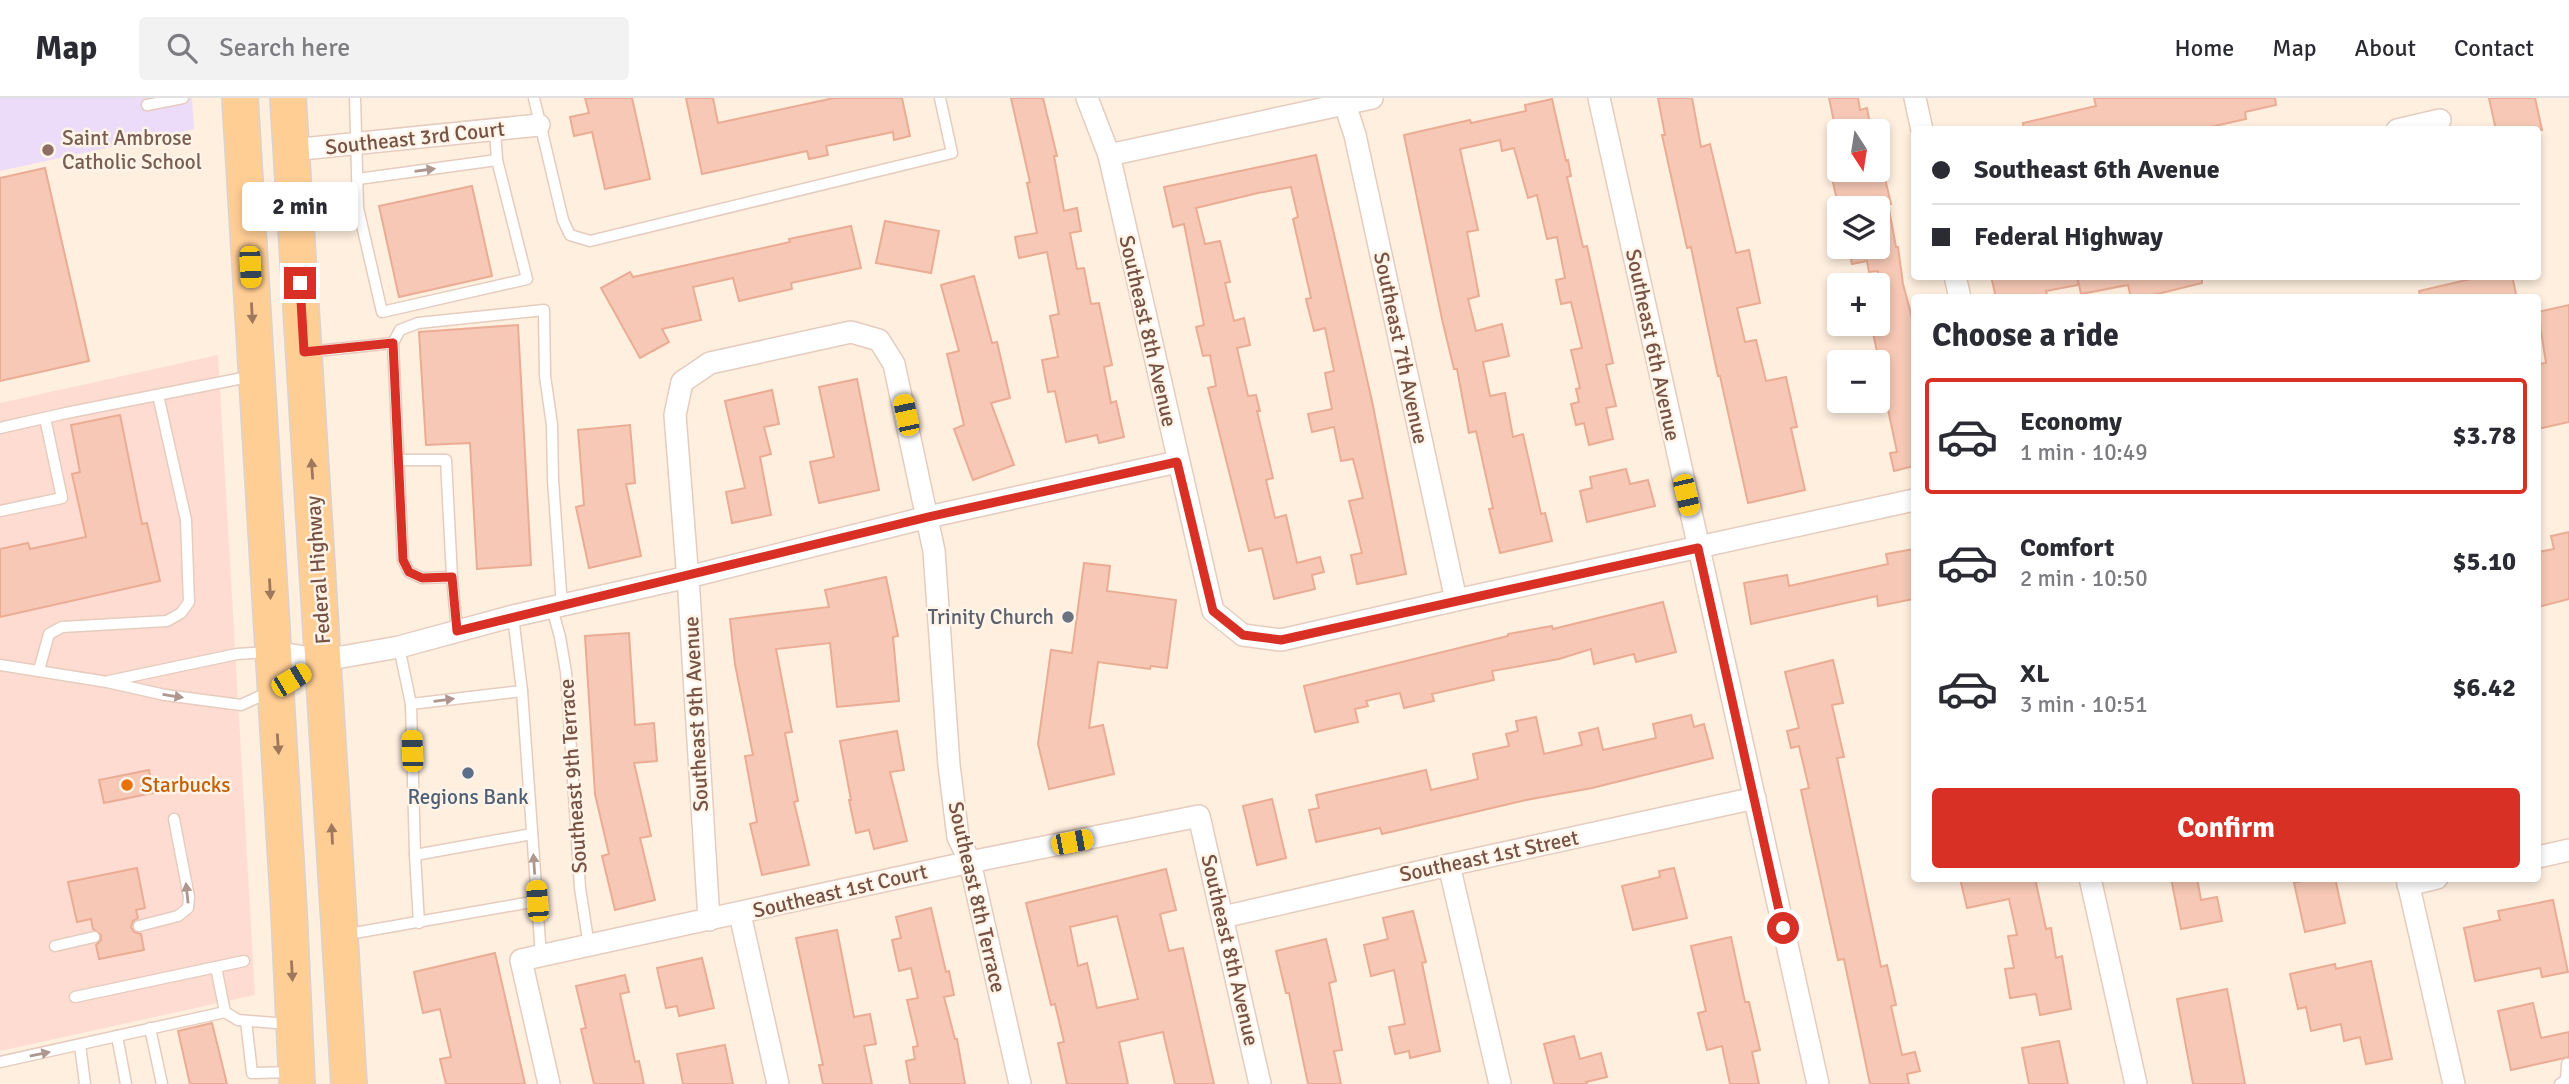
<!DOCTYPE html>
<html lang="en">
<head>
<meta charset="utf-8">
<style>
	:root { --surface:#fff; --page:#f2f2f3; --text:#2b2b33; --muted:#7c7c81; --line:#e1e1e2; --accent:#d93025 }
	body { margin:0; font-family:Signika,sans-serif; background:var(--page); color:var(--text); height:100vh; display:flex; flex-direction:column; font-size:26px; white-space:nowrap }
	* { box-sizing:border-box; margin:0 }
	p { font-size:23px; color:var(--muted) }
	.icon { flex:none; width:38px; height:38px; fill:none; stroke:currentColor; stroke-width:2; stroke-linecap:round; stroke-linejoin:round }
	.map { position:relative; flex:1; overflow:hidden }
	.side { position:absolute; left:1911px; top:196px; width:630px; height:588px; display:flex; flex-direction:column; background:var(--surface); border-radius:7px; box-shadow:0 4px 10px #0003 }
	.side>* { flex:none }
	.top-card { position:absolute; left:1911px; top:28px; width:630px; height:154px; border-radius:7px; box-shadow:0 4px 10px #0003; display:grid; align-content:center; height:154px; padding:0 21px; background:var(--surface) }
	.needle { width:46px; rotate:168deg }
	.fabs { position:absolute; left:1827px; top:21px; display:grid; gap:14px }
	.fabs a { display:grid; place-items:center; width:63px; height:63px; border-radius:7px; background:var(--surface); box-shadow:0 4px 10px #0003; font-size:35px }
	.end { position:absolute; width:32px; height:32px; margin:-16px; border:9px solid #d93025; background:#fff; box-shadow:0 0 0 4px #fff }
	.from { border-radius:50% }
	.bubble { position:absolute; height:49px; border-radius:7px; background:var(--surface); box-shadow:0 4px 10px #0003; font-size:23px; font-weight:800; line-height:49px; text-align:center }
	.car { position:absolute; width:21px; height:42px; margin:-21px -10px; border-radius:9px; box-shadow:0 0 5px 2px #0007; background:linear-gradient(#f5c518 24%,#345 0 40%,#f5c518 0 76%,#345 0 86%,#f5c518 0) }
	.top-card b { display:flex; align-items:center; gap:24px; height:66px; font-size:26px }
	.top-card b+b { border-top:2px solid var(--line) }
	.top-card i { width:18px; height:18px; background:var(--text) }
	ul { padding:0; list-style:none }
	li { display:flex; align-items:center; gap:21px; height:116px; margin:0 14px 10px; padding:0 7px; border:4px solid transparent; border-radius:7px }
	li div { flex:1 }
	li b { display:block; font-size:26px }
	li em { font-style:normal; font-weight:800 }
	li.current { border-color:var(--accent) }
	li>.icon { width:63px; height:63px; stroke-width:1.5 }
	h2 { padding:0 21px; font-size:32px; line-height:84px }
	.button { display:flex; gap:14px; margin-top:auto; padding:14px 21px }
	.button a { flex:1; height:80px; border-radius:7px; background:var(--accent); color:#fff; font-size:28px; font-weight:800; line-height:80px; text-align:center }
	header { display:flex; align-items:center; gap:42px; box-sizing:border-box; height:98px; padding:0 35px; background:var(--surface); border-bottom:2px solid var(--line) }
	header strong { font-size:33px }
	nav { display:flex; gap:38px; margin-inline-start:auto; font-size:24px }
	.search { width:490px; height:63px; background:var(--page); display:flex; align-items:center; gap:18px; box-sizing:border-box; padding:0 24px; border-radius:7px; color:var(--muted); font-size:26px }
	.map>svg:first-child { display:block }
	.commercial { fill:#ffdcd2 }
	.education { fill:#ecdcfa }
	.building { fill:#f6c8b5; stroke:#eaac94; stroke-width:2; fill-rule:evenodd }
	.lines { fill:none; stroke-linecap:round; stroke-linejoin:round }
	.service-casing { stroke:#e5ccbe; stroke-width:13 }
	.minor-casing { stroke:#e5ccbe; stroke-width:24 }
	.primary-casing { stroke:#dbd2cf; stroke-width:38 }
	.service { stroke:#fff; stroke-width:10 }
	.minor { stroke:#fff; stroke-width:21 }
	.primary { stroke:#ffce95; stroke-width:35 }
	.oneway { fill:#ad978f }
	.oneway2 { fill:#9f775d }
	.route { stroke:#d93025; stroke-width:9 }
	.education-dot { fill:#8d6e63; stroke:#fff4e7; stroke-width:2.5 }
	.worship-dot { fill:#6b7280; stroke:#fff4e7; stroke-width:2.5 }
	.service-dot { fill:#5c6f8a; stroke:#fff4e7; stroke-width:2.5 }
	.food-dot { fill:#e8710a; stroke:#fff4e7; stroke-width:2.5 }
	.labels { text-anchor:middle; stroke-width:5; stroke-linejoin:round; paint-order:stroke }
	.education-label { font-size:21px; fill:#785e54; stroke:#fff4e7; text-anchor:start }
	.street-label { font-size:21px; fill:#765245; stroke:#fff4e7 }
	.worship-label { font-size:21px; fill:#5b616d; stroke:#fff4e7; text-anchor:end }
	.food-label { font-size:21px; fill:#c56008; stroke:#fff4e7; text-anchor:start }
	.service-label { font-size:21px; fill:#4e5e75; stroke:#fff4e7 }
</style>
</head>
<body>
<header>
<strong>Map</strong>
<div class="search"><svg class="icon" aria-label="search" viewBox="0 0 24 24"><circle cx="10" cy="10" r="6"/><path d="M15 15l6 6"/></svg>Search here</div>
<nav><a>Home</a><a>Map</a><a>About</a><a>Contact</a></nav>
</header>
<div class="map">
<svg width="2569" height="986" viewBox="0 0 2569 986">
	<rect width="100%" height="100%" fill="#feefdf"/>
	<!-- commercial -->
	<path class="commercial" d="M218,257L255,897L0,953V305Z"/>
	<!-- education -->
	<path class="education" d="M0,0H192L194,31L0,73Z"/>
	<!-- building -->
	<g class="building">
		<path d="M585,0H632L650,81L605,91L592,34L574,38L570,19L589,15Z"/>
		<path d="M686,0H713L718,25L834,0H902L910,38L894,42L893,34L826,48L828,57L809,61L807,53L702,76Z"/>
		<path d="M1011,0H1043L1057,58H1054L1064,113L1077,110L1081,133L1070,135L1077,171L1084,170L1091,206L1099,205L1112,267L1104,269L1111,305L1116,303L1124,339L1099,345L1097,337L1066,344L1055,293L1048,294L1042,262L1058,259L1050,218L1059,216L1047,154L1019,160L1015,139L1037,135L1027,85L1030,84Z"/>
		<path d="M1658,0H1692L1701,49L1710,46L1736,155L1749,152L1760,205L1737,210L1745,244L1756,242L1766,283L1786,279L1797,329L1791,330L1805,392L1748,405L1720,278H1718L1712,250L1691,149L1687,150L1662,37H1665Z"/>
		<path d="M1829,0H1858L1860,12L1867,10L1871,33H1836Z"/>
		<path d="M2094,0H2275L2276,7L2245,14L2246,21L2210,29L2211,32H2024L2023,25L2096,8Z"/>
		<path d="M2489,0H2535L2542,32H2496Z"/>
		<path d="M1552,1L1566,63L1568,62L1571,78L1567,79L1583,149L1587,148L1613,265L1606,267L1616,308L1606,310L1613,341L1589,347L1584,325L1576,327L1571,306L1579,304L1576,291L1580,290L1571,252L1582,250L1571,204L1561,206L1556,182L1565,180L1557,139L1547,141L1537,97L1528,100L1514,50L1502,53L1500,42L1460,51L1478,132L1467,134L1479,198L1468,201L1476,233L1502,226L1509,258L1483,264L1490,298L1505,295L1513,339L1523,336L1541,416L1545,415L1552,443L1500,455L1489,411L1493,410L1476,333L1469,335L1457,271H1454L1442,221L1404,37L1470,22L1471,25L1526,13L1525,7Z"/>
		<path d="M1316,57L1372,303L1406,476L1357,486L1351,457L1362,455L1349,403L1363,400L1353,361L1341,363L1334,329L1312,334L1308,316L1332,311L1325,275L1334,273L1325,230L1314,233L1306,201L1311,200L1293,121L1298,119L1291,89L1258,95L1196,110L1205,146L1220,143L1230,184L1225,185L1234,223L1244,220L1250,247L1237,250L1248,298L1256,297L1260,313H1257L1273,380L1266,382L1275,420L1286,417L1297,465L1320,459L1324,474L1312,477L1315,491L1274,501L1262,450L1249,453L1208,290L1216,288L1210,257L1203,258L1196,229L1204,227L1184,126L1173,129L1164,89Z"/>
		<path d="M45,70L89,263L0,283V80Z"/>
		<path d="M1830,72H1883L1891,106H1888L1896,149H1898L1903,186L1914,227V368L1894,373L1890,355L1897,354L1878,264L1874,259L1878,258L1871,226H1878V173L1869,174L1867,163L1852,166L1848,149H1878V110H1839Z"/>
		<path d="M472,88L492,178L399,199L379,108Z"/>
		<path d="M885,123L939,133L931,175L876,165Z"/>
		<path d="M851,128L861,170L791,185L792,191L739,203L733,180L693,189L701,222L662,231L669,244L640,260L601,190L630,174L633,179L790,144L789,141Z"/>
		<path d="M974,178L992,245L997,244L1010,300L991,305L1014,367L973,382L954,331L964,327L947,256L959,253L941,187Z"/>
		<path d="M1991,178H2077L2078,187L2046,193L2048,200H1996Z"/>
		<path d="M2077,178H2202V185L2141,200H2131L2128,187L2081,196Z"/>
		<path d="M2471,178H2512L2517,200H2420L2419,193L2471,181Z"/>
		<path d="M2569,207V324L2538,331V266L2546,265L2538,214Z"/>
		<path d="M518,227L531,467L477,471L470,345L426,347L419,234Z"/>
		<path d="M857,281L879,392L819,405L810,364L834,359L819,289Z"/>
		<path d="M772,292L779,326L764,329L771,356L760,359L771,417L732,425L726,394L745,390L725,303Z"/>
		<path d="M120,317L142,426L147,425L160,483L0,519V451L28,445L30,451L86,439L72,376L80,374L71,327Z"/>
		<path d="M630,327L635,385L626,386L641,458L589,470L576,409L584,407L578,332Z"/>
		<path d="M1626,371L1630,386L1648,382L1655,408L1587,424L1580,393L1592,390L1590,379Z"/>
		<path d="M2569,434V501L2538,509V454L2554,451L2551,438Z"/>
		<path d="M1914,451V501L1878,508L1877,498L1751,526L1744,485L1787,477L1789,488L1888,466L1886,456Z"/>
		<path d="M1084,465L1110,468L1107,493L1176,502L1167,570L1151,568L1150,571L1098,564L1089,630L1103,627L1114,676L1049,691L1038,646L1051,552L1072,555Z"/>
		<path d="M886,479L898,538L893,539L899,603L837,609L830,545L776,551L792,634L785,635L798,703L794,704L809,767L762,777L750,726L757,724L745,658L753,657L735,566L730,521L829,509L825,492Z"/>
		<path d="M1663,504L1676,554L1636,564L1634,556L1594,566L1591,551L1559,561L1492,573L1494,582L1432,596L1434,603L1404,610L1400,595L1366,603L1368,608L1355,611L1358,624L1315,634L1304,588L1508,538V536L1552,528L1553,531Z"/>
		<path d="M629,535L635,627L654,625L657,663L634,665L651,738L640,740L655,802L615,812L602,758L609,756L595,696L585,538Z"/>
		<path d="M1833,562L1843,605L1832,607L1844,659L1837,660L1881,869L1887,867L1896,907L1891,908L1902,957L1915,954L1920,973L1907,976L1909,986H1870L1844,861L1838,862L1801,692L1809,690L1799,648L1791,650L1787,633L1799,630L1785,574Z"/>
		<path d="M1691,617L1694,629L1704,626L1713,660L1592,690L1526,702L1382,736L1380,730L1316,744L1309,712L1319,710L1316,697L1426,672L1431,692L1478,681L1473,656L1509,648L1506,636L1518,633L1516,623L1536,619L1544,656L1582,647L1579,635L1598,630L1603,652L1656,640L1653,626Z"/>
		<path d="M897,633L904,672L890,674L907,743L874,751L869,732L856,735L849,702H851L840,643Z"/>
		<path d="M149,672L153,695L104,705L99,682Z"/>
		<path d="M1272,701L1286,760L1257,767L1243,708Z"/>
		<path d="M137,770L145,810L136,812L138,820L133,823L131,829L134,834L141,836L144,852L99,861L96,847L101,842V837L93,831L91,821L77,824L68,784Z"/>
		<path d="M1674,770L1687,820L1633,832L1622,788L1660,779L1659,773Z"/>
		<path d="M1166,771L1176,812L1160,816L1169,853L1183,850L1214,986H1175L1163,934L1119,944L1128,986H1067L1058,945L1064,944L1055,906L1051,907L1026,805ZM1117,818L1138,901L1097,910L1087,865L1078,868L1070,829Z"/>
		<path d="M1960,780H2035L2046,831L2051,830L2056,860L2062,858L2071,911L2040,917L2036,896L2010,900L2005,871L2014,870L2008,838L2017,837L2009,801L1967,810Z"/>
		<path d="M2171,780H2197L2201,802L2217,799L2222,823L2181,831Z"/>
		<path d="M2314,780H2335L2345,825L2305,834L2294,785Z"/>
		<path d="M2553,802L2568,874L2542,879L2540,870L2475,883L2464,830L2500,822L2498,813Z"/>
		<path d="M931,810L946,874L949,873L954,897L944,899L955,941H957L965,986H910L906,963L915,961L913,949L918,948L907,902L918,900L911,870L899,873L892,842L901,840L896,819Z"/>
		<path d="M1413,813L1426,864L1422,865L1440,953L1410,960L1409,953L1395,956L1389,929L1405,926L1394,872L1371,878L1364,847L1388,841L1383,820Z"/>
		<path d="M837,832L854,919L870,916L876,946L864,948L872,986H823L819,967H823L796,840Z"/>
		<path d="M1731,839L1745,904H1749L1760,952L1752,954L1759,986H1730L1722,948L1707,952L1698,915L1706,913L1691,848Z"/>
		<path d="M1326,841L1336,883L1329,885L1342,952L1334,953L1341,986H1308L1289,895H1286L1276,853Z"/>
		<path d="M495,855L525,986H446L440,961L451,959L440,911L423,915L414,874Z"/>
		<path d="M702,860L714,910L679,918L677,908L666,910L657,870Z"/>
		<path d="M2371,863L2392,961L2366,966L2360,939L2344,943L2341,926L2311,933L2306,909L2298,911L2290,876L2335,866L2336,871Z"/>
		<path d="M625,877L629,894L620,896L635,964L639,963L644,986H594L581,931L586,930L576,888Z"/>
		<path d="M2227,891L2245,986H2193L2177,901Z"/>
		<path d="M2533,905L2541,940L2569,934V959L2511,972L2498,913Z"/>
		<path d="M212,925L227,986H190L178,933Z"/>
		<path d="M1574,938L1580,961L1601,955L1607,979L1586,984L1587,986H1554L1544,946Z"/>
		<path d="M2059,943L2068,986H2029L2022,950Z"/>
		<path d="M725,947L733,986H683L677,956Z"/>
	</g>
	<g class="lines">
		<!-- service casing -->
		<g class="service-casing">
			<g id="service">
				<path d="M355,0L358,110L382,214L527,181L497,62L495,32"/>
				<path d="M534,0L563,122L570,137L590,143L952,55L940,0"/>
				<path d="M147,7L183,0"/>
				<path d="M358,81L497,62"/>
				<path d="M393,245L400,232L418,225L544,212L545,278L552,327L553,382L562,508"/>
				<path d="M307,254L393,245L403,462L409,474L422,480L452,479L446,362H399"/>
				<path d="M0,330L66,315L253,278"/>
				<path d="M0,413L62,400L45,320"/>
				<path d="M452,479L457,533"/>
				<path d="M552,510L560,539L566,574L580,790L589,848"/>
				<path d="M399,549L411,606L522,593L513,518"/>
				<path d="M0,567L107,584L165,597L241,607L271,593"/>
				<path d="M39,572L49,536L62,529L167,523L181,515L189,504L186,422L158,297"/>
				<path d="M109,583L237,556L269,554"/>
				<path d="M522,593L541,858"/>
				<path d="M411,606L415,757"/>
				<path d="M419,825L415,757L532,736"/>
				<path d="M139,828L178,818L188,810L189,799L174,721"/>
				<path d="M343,837L537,803"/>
				<path d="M55,848L94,839"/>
				<path d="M216,869L244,863"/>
				<path d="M75,899L216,869L225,914L238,922L288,926"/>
				<path d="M246,923L252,975L292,974"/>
				<path d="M150,930L162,986"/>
				<path d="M117,938L126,986"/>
				<path d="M80,947L85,986"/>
				<path d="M0,964L225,914"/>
				<path d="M2560,986L2566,982L2567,966"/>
			</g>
		</g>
		<!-- minor casing -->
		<g class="minor-casing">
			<g id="minor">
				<path d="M1087,0L1109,57L1213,513L1243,537L1281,542L1456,502L1914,402"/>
				<path d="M1343,0L1355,37L1456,502"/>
				<path d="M1599,0L1818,986"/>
				<path d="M1915,0L1922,32"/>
				<path d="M2397,32L2440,22"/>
				<path d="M292,52L539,27"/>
				<path d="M1109,57L1372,0"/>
				<path d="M1955,178L1960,200"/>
				<path d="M273,554L324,562L399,549L513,518L688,479L928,419L1177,364"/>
				<path d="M275,591L324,562"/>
				<path d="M2538,759L2569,752"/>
				<path d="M1449,767L1500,986"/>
				<path d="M2090,780L2136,986"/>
				<path d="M2407,780L2454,986"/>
				<path d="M2408,787L2437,780"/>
				<path d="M740,816L778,986"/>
				<path d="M1223,819L1449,767L1755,700"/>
				<path d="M709,822L689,495L675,317L682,284L710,265L851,234L879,242L894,266L934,453L949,667L958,739L970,764L1020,986"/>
				<path d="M549,986L521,862L970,764L1199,718L1260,986"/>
			</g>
		</g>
		<!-- primary casing -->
		<g class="primary-casing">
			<g id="primary">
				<path d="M240,0L289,814L297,986"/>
				<path d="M288,0C309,329 328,657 349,986"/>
			</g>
		</g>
		<!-- service -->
		<use href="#service" class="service"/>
		<!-- minor -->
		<use href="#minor" class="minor"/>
		<!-- primary -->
		<use href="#primary" class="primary"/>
	</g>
	<!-- one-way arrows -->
	<defs><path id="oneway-solid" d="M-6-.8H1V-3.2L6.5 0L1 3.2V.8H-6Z" transform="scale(1.75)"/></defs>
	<g class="oneway">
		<use href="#oneway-solid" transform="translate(425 72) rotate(-8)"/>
		<use href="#oneway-solid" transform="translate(173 598) rotate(9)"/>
		<use href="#oneway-solid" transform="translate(444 602) rotate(-7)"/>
		<use href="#oneway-solid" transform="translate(534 766) rotate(-94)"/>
		<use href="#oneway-solid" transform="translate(187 795) rotate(-96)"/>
		<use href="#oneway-solid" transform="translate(40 956) rotate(-12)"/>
	</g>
	<g class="oneway2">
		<use href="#oneway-solid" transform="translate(252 215) rotate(87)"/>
		<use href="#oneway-solid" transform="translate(312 371) rotate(-94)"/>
		<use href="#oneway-solid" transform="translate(270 491) rotate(87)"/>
		<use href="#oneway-solid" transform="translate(278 646) rotate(86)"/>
		<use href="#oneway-solid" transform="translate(332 736) rotate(-93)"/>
		<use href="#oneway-solid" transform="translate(292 873) rotate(87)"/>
	</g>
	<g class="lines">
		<!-- route -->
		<path class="route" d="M300,185L304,254L393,245L403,462L409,474L422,480L452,479L457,533L928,419L1177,364L1213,513L1243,537L1281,542L1698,450L1783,830"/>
	</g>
	<!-- markers -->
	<circle class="education-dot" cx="48" cy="52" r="7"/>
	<circle class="worship-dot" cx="1068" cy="519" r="7"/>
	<circle class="service-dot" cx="468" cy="675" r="7"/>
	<circle class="food-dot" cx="127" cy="687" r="7"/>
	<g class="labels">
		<!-- education labels -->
		<g class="education-label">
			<text x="62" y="47">Saint Ambrose<tspan x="62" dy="24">Catholic School</tspan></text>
		</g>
		<!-- street labels -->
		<g class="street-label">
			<text transform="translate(415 40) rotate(-6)" y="7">Southeast 3rd Court</text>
			<text transform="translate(1148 233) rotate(77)" y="7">Southeast 8th Avenue</text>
			<text transform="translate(1653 247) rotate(78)" y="7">Southeast 6th Avenue</text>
			<text transform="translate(1401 250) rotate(78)" y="7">Southeast 7th Avenue</text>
			<text transform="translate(318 472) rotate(-94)" y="7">Federal Highway</text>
			<text transform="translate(696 616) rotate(-93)" y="7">Southeast 9th Avenue</text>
			<text transform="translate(573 678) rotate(-94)" y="7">Southeast 9th Terrace</text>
			<text transform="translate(1489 758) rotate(-12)" y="7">Southeast 1st Street</text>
			<text transform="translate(840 793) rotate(-13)" y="7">Southeast 1st Court</text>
			<text transform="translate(977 799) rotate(77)" y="7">Southeast 8th Terrace</text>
			<text transform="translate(1230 852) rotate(77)" y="7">Southeast 8th Avenue</text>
		</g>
		<!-- worship labels -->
		<g class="worship-label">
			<text x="1054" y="526">Trinity Church</text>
		</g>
		<!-- food labels -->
		<g class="food-label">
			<text x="141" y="694">Starbucks</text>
		</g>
		<!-- service labels -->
		<g class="service-label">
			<text x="468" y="706">Regions Bank</text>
		</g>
	</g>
</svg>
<div class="fabs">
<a><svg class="needle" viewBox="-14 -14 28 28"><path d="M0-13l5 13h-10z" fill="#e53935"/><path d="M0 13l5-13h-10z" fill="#7c7c81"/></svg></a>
<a><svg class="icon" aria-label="layers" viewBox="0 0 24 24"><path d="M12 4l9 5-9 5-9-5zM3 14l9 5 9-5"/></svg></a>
<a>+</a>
<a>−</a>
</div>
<i class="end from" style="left:1783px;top:830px"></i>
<i class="end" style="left:300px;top:185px"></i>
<div class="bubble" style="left:242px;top:84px;width:116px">2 min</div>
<i class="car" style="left:250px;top:169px;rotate:177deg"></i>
<i class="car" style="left:906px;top:317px;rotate:348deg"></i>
<i class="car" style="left:1686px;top:397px;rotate:167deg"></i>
<i class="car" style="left:291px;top:582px;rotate:59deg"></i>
<i class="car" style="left:412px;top:653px;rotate:358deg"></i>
<i class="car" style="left:1072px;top:744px;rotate:79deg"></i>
<i class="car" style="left:537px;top:803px;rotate:356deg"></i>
<div class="top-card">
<b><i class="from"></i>Southeast 6th Avenue</b>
<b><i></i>Federal Highway</b>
</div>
<section class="side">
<h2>Choose a ride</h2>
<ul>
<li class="current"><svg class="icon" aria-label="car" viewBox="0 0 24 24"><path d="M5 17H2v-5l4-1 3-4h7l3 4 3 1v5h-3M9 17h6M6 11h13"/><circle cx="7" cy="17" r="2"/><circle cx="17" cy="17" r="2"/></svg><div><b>Economy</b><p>1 min · 10:49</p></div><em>$3.78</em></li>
<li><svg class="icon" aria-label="car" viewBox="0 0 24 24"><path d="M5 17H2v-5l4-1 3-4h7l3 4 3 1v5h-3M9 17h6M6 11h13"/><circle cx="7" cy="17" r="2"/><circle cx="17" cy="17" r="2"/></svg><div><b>Comfort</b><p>2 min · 10:50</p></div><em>$5.10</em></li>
<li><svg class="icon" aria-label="car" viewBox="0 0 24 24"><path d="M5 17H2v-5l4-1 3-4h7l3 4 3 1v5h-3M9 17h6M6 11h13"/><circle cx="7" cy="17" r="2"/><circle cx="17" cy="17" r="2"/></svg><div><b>XL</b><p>3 min · 10:51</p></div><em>$6.42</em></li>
</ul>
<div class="button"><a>Confirm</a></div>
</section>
</div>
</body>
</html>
